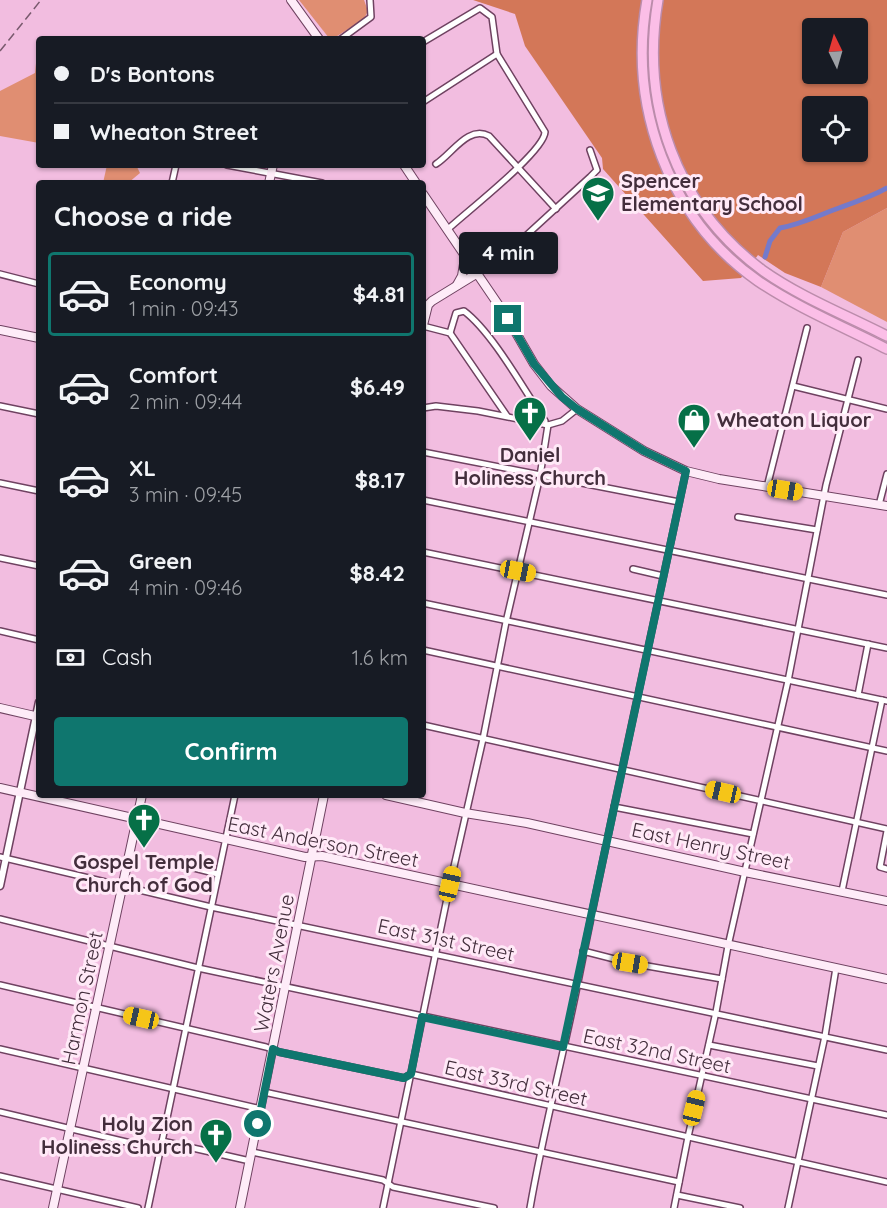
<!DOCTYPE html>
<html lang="en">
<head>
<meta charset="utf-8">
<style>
	:root { --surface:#171b24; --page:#20242c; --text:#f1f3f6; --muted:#9ea1a6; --line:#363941; --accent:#0f766e }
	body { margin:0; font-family:Quicksand,sans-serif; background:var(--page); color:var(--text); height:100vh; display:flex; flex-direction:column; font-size:22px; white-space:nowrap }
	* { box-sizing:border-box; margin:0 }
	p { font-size:20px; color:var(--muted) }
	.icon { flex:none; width:33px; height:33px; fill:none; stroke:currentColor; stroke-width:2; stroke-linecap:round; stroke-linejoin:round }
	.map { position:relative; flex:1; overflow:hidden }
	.panel { position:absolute; left:36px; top:180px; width:390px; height:618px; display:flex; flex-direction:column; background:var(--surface); border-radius:6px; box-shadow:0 2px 4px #0004 }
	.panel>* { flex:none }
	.top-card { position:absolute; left:36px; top:36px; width:390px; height:132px; border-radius:6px; box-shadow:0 2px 4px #0004; display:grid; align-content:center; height:132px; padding:0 18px; background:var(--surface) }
	.needle { width:39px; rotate:355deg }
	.fabs { position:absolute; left:802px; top:18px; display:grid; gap:12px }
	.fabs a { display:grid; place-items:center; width:66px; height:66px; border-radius:6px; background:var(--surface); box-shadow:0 2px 4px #0004; font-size:30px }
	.end { position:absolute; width:27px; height:27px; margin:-14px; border:8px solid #0f766e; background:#fff; box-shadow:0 0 0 3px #fff }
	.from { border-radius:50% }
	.bubble { position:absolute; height:42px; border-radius:6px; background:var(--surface); box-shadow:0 2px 4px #0004; font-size:20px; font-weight:800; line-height:42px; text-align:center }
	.car { position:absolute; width:18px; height:36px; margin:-18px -9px; border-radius:8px; box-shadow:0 0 4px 2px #0007; background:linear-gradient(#f5c518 24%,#345 0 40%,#f5c518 0 76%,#345 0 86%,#f5c518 0) }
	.top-card b { display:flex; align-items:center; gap:21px; height:57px; font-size:22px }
	.top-card b+b { border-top:2px solid var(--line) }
	.top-card i { width:15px; height:15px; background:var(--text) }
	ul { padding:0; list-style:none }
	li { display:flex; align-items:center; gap:18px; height:84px; margin:0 12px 9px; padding:0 6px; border:3px solid transparent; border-radius:6px }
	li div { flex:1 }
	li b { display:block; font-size:22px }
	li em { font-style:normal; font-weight:800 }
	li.current { border-color:var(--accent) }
	li>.icon { width:54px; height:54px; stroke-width:1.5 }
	h2 { padding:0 18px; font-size:27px; line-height:72px }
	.pay { display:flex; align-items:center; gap:15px; height:66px; padding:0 18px; font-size:22px }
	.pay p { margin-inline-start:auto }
	.primary-button { display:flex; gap:12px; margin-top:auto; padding:12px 18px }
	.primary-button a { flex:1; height:69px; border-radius:6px; background:var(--accent); color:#fff; font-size:24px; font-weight:800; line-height:69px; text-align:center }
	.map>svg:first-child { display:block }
	.green { fill:#e08e72 }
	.forest { fill:#d37758; fill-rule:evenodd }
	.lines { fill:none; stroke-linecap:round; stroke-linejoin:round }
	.canal { stroke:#747acb; stroke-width:5 }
	.minor-casing { stroke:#6f4261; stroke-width:8 }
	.tertiary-casing { stroke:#6f4261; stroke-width:9 }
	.secondary-casing { stroke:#6f4261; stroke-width:10 }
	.motorway-casing { stroke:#bb8cab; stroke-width:12 }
	.minor { stroke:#fff; stroke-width:5 }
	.tertiary { stroke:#fff; stroke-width:6 }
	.secondary { stroke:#feecf8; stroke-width:8 }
	.motorway { stroke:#fbbee7; stroke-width:9 }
	.rail { stroke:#795a6e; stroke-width:1.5; stroke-dasharray:9 4.5; stroke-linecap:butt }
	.route { stroke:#0f766e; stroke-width:8 }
	.labels { text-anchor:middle; stroke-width:6; stroke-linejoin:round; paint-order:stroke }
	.poi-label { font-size:20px; font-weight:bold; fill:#432e3c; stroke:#ffe9f7; text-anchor:start }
	.street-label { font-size:20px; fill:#432e3c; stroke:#ffe9f7 }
</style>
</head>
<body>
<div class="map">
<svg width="887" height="1208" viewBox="0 0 887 1208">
	<rect width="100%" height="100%" fill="#f2bde0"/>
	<!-- green -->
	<g class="green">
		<path d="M299,0H364L368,11L364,19L334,38H329Z"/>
		<path d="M38,44L39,143L0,136V91L35,73Z"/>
		<path d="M107,165H136L140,173L128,183H103Z"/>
		<path d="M887,208V322L821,287L843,232Z"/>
	</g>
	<!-- forest -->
	<path class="forest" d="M473,0H887V208L843,232L821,287L785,273L758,255L741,278L703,281L603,169L602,158L525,46L515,14ZM813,28H858V74H813ZM813,106H858V152H813Z"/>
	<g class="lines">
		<!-- canal -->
		<path class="canal" d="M765,257L770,241L780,228C802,224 819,215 839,208C856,202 871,197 887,188"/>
		<!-- minor casing -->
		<g class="minor-casing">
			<g id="minor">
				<path d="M341,39L371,17L370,0"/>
				<path d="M423,42L480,8L492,17L497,54L545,132C544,152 465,213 447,230"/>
				<path d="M423,102L497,54"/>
				<path d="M436,164C452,154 468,125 489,136L556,209"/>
				<path d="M227,165L322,183"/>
				<path d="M172,183L176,165"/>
				<path d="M0,274L39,284"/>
				<path d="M476,274L506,254L590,177L597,170L590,150"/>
				<path d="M423,326L450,333L507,416"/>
				<path d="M450,333L456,313L464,311C493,333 524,390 545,421V424"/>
				<path d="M793,386L887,409"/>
				<path d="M0,406L39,414"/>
				<path d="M423,408L436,406L478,411L548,425L562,421L577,409"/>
				<path d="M423,452L679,502"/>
				<path d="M0,483L39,491"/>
				<path d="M767,487L807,328"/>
				<path d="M423,500L887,595"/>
				<path d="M879,505L887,474"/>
				<path d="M738,517L817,530"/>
				<path d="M423,552L887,648"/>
				<path d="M0,558L39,566"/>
				<path d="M633,569L663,576"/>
				<path d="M423,603L887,701"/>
				<path d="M0,631L39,640"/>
				<path d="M423,650L887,751"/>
				<path d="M858,695L868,644"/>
				<path d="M423,725L887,829"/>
				<path d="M614,807L753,834"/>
				<path d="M887,831L880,867L887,869"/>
				<path d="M0,857L211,907L887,1050"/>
				<path d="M182,865L218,874"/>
				<path d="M842,891L882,700"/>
				<path d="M0,919L198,968L887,1115"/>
				<path d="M583,951L630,963L722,979"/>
				<path d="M0,985L266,1047L279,1052L404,1078L411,1074L887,1182"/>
				<path d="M709,1045L818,1066"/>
				<path d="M0,1049L261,1109"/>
				<path d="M264,1092L679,1182"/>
				<path d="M0,1112L160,1150"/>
				<path d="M162,1141L250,1161"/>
				<path d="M252,1152L383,1180L393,1187L494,1208"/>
				<path d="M0,1176L138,1208"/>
				<path d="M677,1195L740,1208"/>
				<path d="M148,1208L235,795"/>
				<path d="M383,1208L450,884L483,739L506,622L540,476L548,425"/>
				<path d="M530,1208C543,1132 563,1057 578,982C612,811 650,641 686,471"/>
				<path d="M674,1208L688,1137L716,1012L728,946L788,681L826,485L858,360"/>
				<path d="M788,1208L825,1036L836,968"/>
			</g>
		</g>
		<!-- tertiary casing -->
		<g class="tertiary-casing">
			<path id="tertiary" d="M0,886L39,702"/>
		</g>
		<!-- secondary casing -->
		<g class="secondary-casing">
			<g id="secondary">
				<path d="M291,0L319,39"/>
				<path d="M404,165L416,183"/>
				<path d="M269,183L273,165"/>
				<path d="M423,194L508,319L534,364L551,386L577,409L644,451L686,471L719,479L887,506"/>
				<path d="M457,285L462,276L465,258"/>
				<path d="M423,325L428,305L432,301L476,274"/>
				<path d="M0,330L39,338"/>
				<path d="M0,708L39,717"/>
				<path d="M0,788L305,857L322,856L887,979"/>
				<path d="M386,795L465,813L527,823L745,872L887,901"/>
				<path d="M53,1208L142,795"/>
				<path d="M240,1208L324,795"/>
			</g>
		</g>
		<!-- motorway casing -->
		<g class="motorway-casing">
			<g id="motorway">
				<path d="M647,0C628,106 668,218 758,281C798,308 844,327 887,349"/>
				<path d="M658,0C640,105 676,206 762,270C800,297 846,315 887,336"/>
			</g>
		</g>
		<!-- minor -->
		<use href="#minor" class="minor"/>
		<!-- tertiary -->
		<use href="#tertiary" class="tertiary"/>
		<!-- secondary -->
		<use href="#secondary" class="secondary"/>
		<!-- motorway -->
		<use href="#motorway" class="motorway"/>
		<!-- rail -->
		<path class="rail" d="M0,51L41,0"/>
	</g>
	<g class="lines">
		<!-- route -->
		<path class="route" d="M258,1124L273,1049L279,1052L404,1078L411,1074L422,1017L563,1047L686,471L644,451L577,409L562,397L534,364L508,319"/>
	</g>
	<!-- icons -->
	<defs>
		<g id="school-pin" transform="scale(1.725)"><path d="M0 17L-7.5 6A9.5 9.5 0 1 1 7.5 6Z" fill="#067047" stroke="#ffe9f7"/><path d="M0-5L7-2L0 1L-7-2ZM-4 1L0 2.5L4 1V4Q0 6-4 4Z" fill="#fff"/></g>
		<g id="church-pin" transform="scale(1.725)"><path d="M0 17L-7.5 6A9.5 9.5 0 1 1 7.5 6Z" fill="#067047" stroke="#ffe9f7"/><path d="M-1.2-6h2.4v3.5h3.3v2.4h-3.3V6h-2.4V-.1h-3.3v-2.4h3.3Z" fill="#fff"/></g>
		<g id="shop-pin" transform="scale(1.725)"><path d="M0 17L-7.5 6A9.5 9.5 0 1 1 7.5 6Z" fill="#067047" stroke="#ffe9f7"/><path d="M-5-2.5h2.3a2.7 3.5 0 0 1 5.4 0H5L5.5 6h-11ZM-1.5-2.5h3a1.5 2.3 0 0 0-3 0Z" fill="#fff"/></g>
	</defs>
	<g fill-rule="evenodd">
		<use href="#school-pin" x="598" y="193"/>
		<use href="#church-pin" x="530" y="413"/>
		<use href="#shop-pin" x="694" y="420"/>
		<use href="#church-pin" x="144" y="820"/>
		<use href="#church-pin" x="216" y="1135"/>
	</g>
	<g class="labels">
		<!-- poi labels -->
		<g class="poi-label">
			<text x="621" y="188">Spencer<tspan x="621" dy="23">Elementary School</tspan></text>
			<text x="717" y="427">Wheaton Liquor</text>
			<text x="530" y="462" text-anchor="middle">Daniel<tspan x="530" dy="23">Holiness Church</tspan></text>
			<text x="144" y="869" text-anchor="middle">Gospel Temple<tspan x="144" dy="23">Church of God</tspan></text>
			<text x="193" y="1131" text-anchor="end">Holy Zion<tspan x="193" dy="23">Holiness Church</tspan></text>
		</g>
		<!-- street labels -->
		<g class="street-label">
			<text transform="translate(323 842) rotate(11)" y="7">East Anderson Street</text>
			<text transform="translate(711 846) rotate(12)" y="7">East Henry Street</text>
			<text transform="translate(446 940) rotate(12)" y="7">East 31st Street</text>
			<text transform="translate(274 963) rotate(-79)" y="7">Waters Avenue</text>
			<text transform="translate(82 998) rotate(-78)" y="7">Harmon Street</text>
			<text transform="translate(657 1051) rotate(12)" y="7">East 32nd Street</text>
			<text transform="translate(516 1083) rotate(13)" y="7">East 33rd Street</text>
		</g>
	</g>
</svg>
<div class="fabs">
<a><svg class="needle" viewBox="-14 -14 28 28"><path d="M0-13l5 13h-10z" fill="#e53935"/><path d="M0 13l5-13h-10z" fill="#9ea1a6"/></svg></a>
<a><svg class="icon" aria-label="locate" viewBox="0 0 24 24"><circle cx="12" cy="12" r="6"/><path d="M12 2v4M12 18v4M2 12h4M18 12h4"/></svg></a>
</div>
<i class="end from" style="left:258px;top:1124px"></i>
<i class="end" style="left:508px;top:319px"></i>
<div class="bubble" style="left:459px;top:232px;width:99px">4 min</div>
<i class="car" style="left:785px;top:490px;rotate:99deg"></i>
<i class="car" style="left:518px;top:571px;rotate:101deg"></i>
<i class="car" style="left:723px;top:792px;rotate:283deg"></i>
<i class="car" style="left:450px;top:884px;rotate:13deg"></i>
<i class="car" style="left:630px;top:963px;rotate:100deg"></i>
<i class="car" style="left:141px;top:1018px;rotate:283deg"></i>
<i class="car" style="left:694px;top:1108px;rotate:14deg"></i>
<div class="top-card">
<b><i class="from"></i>D's Bontons</b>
<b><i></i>Wheaton Street</b>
</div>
<section class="panel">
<h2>Choose a ride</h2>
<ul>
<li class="current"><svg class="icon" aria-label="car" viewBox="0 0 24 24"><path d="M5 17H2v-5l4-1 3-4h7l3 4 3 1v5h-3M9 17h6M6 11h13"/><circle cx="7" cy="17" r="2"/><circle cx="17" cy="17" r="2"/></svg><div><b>Economy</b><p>1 min · 09:43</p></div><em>$4.81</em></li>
<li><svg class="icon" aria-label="car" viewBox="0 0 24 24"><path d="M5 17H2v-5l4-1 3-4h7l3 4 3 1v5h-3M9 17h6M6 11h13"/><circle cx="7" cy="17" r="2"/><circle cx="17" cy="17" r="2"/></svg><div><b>Comfort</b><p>2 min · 09:44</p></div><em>$6.49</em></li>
<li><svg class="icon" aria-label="car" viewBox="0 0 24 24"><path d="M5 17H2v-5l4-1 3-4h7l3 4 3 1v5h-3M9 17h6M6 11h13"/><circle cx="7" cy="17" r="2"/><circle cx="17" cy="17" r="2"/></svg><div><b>XL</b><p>3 min · 09:45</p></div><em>$8.17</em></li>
<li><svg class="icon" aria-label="car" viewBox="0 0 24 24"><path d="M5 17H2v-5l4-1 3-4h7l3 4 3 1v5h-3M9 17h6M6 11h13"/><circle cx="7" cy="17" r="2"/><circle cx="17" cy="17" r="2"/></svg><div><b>Green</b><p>4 min · 09:46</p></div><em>$8.42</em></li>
</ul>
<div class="pay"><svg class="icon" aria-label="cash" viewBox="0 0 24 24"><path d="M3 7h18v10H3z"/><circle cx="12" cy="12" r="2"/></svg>Cash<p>1.6 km</p></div>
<div class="primary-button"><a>Confirm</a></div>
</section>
</div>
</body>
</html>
